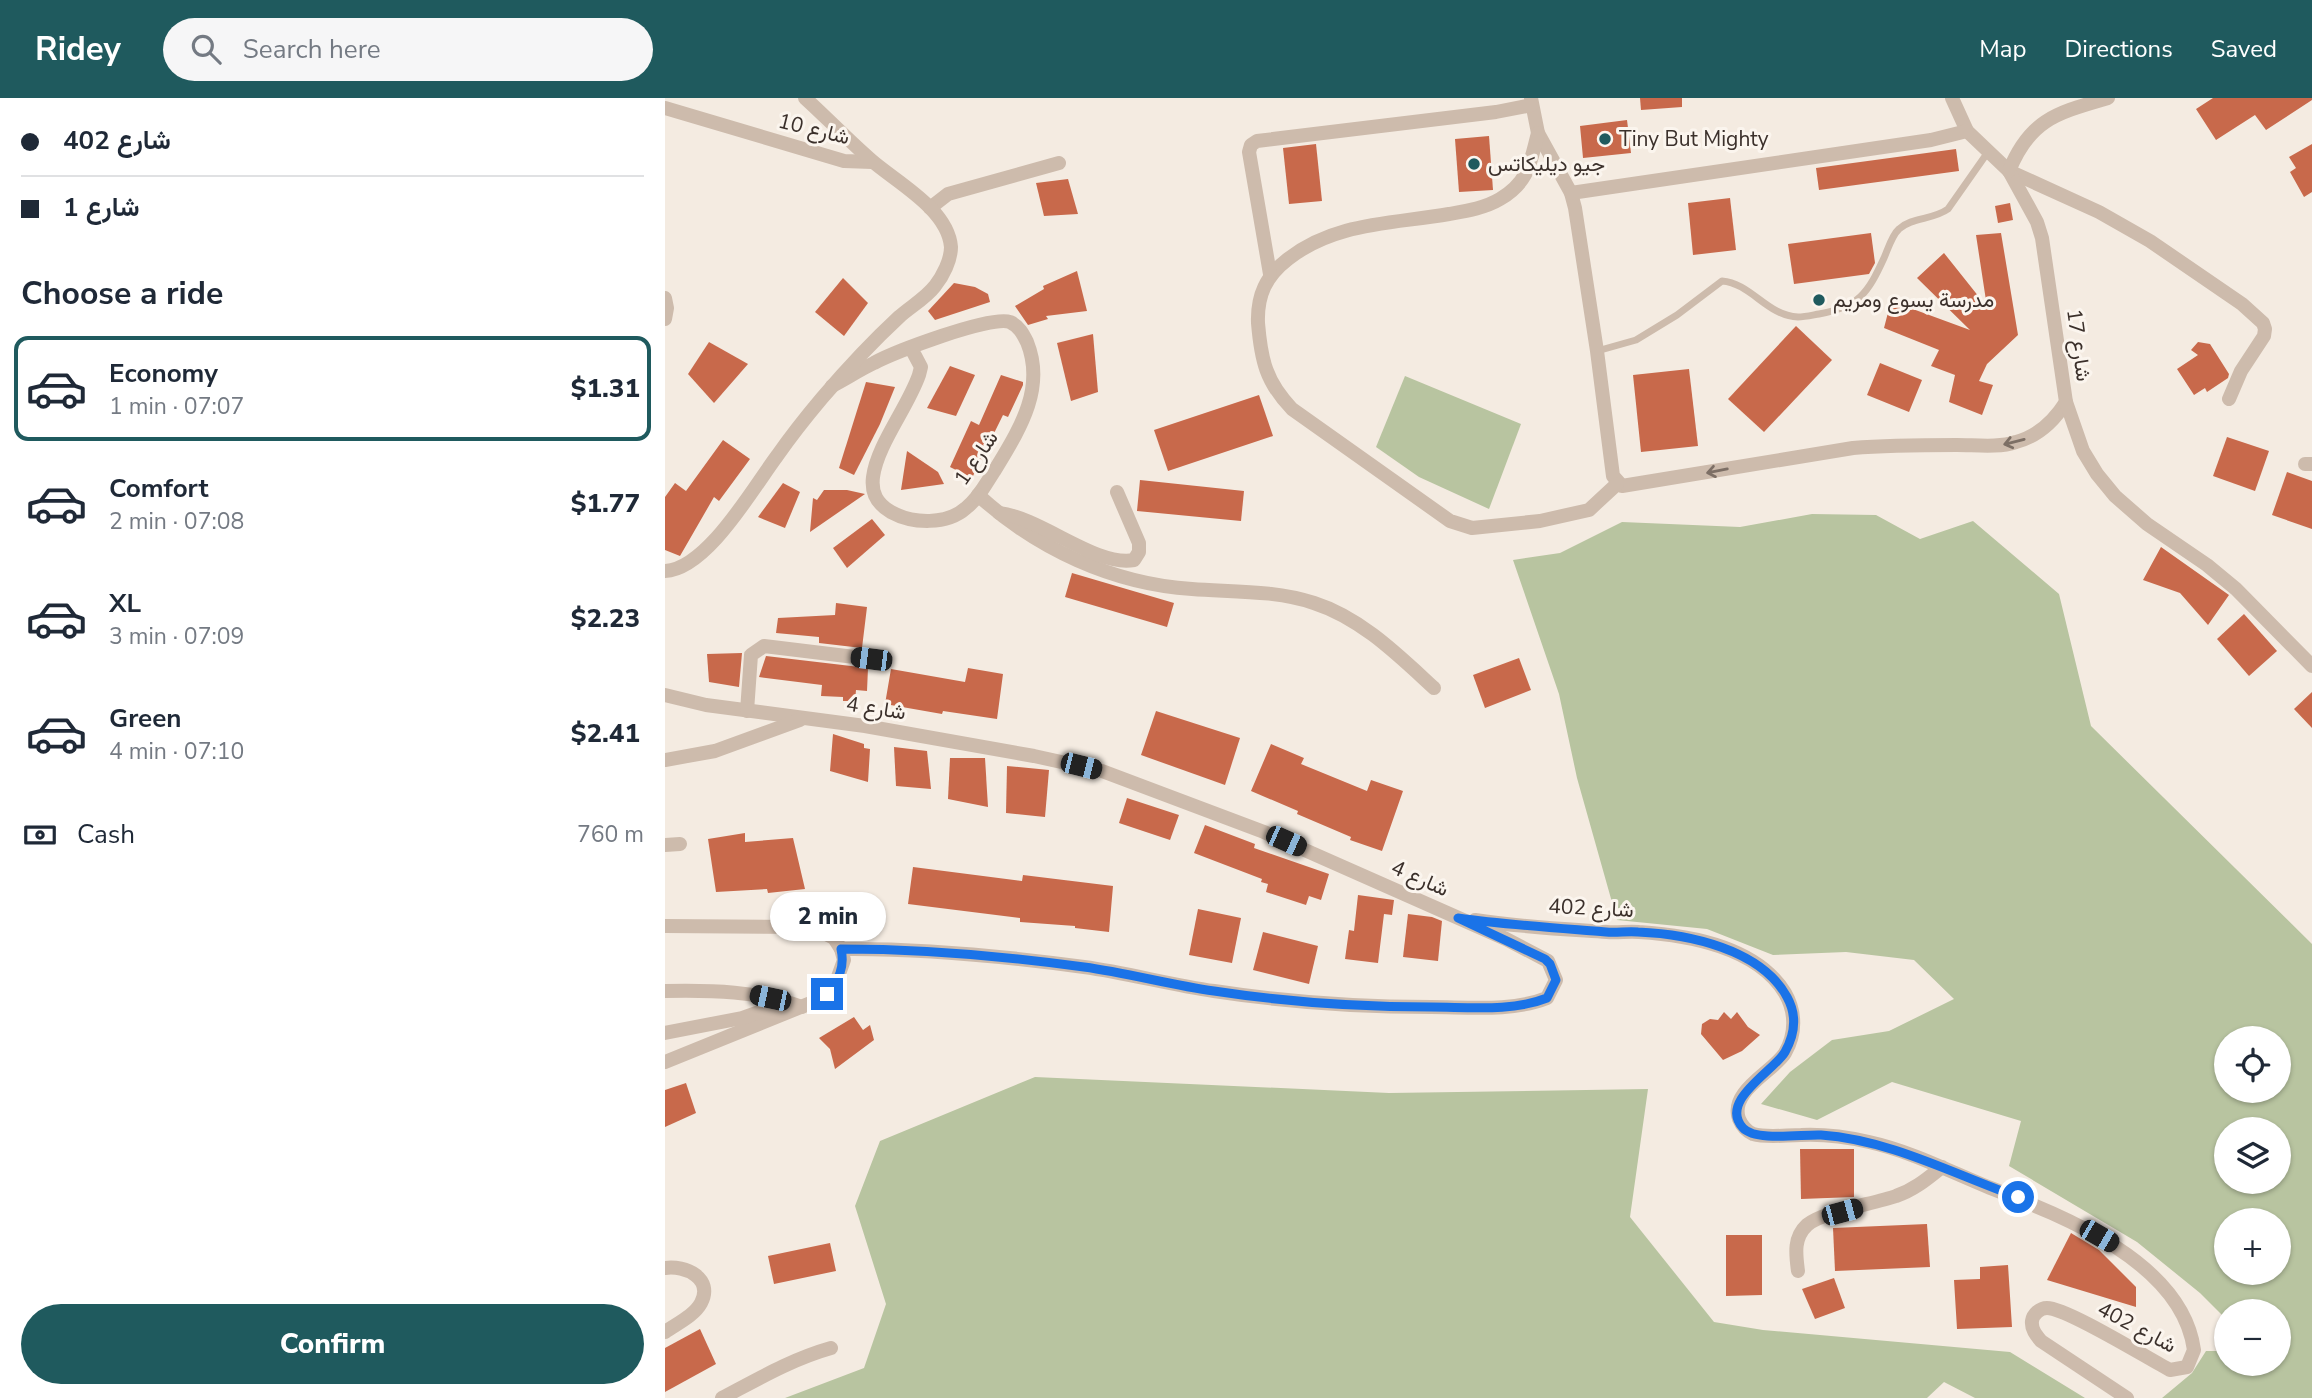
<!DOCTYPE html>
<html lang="en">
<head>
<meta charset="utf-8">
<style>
	:root { --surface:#fff; --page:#f6f6f7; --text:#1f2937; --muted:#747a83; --line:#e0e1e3; --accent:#1f5a5e }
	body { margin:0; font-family:"Nunito Sans",Vazirmatn,sans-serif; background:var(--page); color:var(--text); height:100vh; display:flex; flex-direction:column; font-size:26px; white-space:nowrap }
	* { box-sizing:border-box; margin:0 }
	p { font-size:23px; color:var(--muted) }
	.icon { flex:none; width:38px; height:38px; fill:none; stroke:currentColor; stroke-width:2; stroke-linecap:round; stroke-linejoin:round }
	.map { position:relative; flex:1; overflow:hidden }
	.details { display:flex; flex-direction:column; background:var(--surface); width:665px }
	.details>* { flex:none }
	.guide { display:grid; align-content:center; height:154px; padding:0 21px; background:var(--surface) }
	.buttons { position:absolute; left:1549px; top:928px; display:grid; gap:14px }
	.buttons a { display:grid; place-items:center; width:77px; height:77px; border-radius:50%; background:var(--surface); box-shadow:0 2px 5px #0004; font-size:35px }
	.end { position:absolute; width:32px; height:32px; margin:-16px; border:9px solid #1a73e8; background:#fff; box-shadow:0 0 0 4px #fff }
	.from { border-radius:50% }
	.bubble { position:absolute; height:49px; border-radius:24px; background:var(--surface); box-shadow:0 2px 5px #0004; font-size:23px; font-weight:800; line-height:49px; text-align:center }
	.car { position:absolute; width:21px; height:42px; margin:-21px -10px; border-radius:9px; box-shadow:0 0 5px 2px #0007; background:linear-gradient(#222 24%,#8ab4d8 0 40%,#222 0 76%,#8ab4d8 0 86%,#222 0) }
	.guide b { display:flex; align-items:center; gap:24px; height:66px; font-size:26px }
	.guide b+b { border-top:2px solid var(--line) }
	.guide i { width:18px; height:18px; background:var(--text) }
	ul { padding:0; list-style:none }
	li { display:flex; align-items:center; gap:21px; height:105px; margin:0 14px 10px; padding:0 7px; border:4px solid transparent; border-radius:14px }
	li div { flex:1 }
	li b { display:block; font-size:26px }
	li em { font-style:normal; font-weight:800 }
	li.active { border-color:var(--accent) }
	li>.icon { width:63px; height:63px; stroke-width:1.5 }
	h2 { padding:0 21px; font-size:32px; line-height:84px }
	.pay { display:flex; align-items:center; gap:18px; height:77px; padding:0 21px; font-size:26px }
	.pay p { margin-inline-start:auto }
	.action { display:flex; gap:14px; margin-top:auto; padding:14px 21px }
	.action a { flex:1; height:80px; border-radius:42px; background:var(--accent); color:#fff; font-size:28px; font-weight:800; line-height:80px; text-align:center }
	header { display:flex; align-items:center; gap:42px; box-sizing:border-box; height:98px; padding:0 35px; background:var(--accent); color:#fff }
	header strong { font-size:33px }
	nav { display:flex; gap:38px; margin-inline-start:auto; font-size:24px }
	.search { width:490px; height:63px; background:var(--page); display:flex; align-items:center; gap:18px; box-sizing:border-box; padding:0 24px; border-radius:38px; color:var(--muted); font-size:26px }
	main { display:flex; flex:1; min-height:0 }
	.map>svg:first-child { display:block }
	.green { fill:#b8c4a0; fill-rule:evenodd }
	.building { fill:#c8694b }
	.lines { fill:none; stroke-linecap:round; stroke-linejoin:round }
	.service { stroke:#cdbbac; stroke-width:7 }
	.minor { stroke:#cdbbac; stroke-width:14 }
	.oneway { stroke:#7d6f65 }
	.route { stroke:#1a73e8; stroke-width:9 }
	.poi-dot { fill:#1f5a5e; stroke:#fbf5ee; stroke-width:2.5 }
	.labels { text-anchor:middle; stroke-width:6; stroke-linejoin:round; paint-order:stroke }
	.street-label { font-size:21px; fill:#3b302b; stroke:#fbf5ee }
	.poi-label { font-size:21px; fill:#3b302b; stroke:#fbf5ee; text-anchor:start }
</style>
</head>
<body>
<header>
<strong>Ridey</strong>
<div class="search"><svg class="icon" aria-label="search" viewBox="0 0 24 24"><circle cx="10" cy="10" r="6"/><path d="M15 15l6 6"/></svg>Search here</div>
<nav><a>Map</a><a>Directions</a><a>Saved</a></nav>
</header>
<main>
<section class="details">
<div class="guide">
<b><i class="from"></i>شارع 402</b>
<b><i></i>شارع 1</b>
</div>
<h2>Choose a ride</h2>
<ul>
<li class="active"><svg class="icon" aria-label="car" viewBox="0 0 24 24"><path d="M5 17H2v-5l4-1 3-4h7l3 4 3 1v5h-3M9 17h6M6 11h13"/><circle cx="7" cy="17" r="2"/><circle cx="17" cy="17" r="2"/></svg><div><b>Economy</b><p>1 min · 07:07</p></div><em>$1.31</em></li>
<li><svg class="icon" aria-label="car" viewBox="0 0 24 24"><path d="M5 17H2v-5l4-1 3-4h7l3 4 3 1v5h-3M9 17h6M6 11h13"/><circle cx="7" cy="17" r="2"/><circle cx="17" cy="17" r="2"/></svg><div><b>Comfort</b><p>2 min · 07:08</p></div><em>$1.77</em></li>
<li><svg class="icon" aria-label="car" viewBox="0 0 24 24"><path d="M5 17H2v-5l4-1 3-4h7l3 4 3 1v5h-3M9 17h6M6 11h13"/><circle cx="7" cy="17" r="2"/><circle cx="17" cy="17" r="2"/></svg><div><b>XL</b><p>3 min · 07:09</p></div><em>$2.23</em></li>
<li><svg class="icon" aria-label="car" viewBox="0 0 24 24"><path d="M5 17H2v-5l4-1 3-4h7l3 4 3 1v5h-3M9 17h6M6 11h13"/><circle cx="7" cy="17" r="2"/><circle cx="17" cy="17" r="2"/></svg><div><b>Green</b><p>4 min · 07:10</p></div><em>$2.41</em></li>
</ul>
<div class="pay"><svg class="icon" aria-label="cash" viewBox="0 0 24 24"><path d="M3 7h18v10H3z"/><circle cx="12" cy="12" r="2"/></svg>Cash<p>760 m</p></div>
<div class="action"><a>Confirm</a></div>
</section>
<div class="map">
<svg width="1647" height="1300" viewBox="0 0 1647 1300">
	<rect width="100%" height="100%" fill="#f4ebe1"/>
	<!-- green -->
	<g class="green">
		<path d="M740,278L856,326L824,411L754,379L711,349Z"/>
		<path d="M1147,416L1211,417L1255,441L1308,423L1394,496L1426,628L1647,846V1300H1497L1527,1275L1541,1253H1561V1265H1614V1213H1561V1221L1535,1195L1472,1144L1344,1068L1356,1023L1227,984L1152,1022L1096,1006L1125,974L1167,942L1224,933L1289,901L1249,862L1181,854L1108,857L1042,831L952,822L912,680L894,596L848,462L895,455L957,424L1075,429ZM1561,940H1614V992H1561ZM1561,1031H1614V1083H1561ZM1561,1122H1614V1174H1561Z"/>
		<path d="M370,979L724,995L983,991L965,1119L1049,1224L1098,1232L1345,1254L1420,1300H1310L1279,1284L1262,1300H120L199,1270L221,1206L190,1108L215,1043Z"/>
	</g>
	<!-- building -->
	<g class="building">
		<path d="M975,0H1017V9L976,12Z"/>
		<path d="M1548,0H1647V2L1601,32L1590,17L1551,42L1531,11Z"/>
		<path d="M962,22L966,55L918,60L915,28Z"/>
		<path d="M824,38L828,92L794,94L790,41Z"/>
		<path d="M651,46L657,103L624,106L618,50Z"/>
		<path d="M1647,46V94L1639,99L1625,74L1631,70L1624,59Z"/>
		<path d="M1291,51L1294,73L1154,92L1151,70Z"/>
		<path d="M403,81L413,116L379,118L371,85Z"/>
		<path d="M1065,100L1071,152L1028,157L1023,105Z"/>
		<path d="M1345,105L1348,122L1333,125L1330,108Z"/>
		<path d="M1206,135L1210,165L1204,176L1129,186L1123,146Z"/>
		<path d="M1336,135L1353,237L1322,266L1314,283L1328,287L1317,317L1284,304L1290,277L1266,268L1274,252L1219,230L1226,203L1305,232L1252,180L1279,155L1322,209L1311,137Z"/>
		<path d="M412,173L422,213L381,218L383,221L363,227L350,208L379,191L378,188Z"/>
		<path d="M178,180L203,205L179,238L150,214Z"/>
		<path d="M289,185L310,189L323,196L325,204L270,222L263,213Z"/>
		<path d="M1131,228L1167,262L1099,334L1063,301Z"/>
		<path d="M428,236L433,294L406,303L392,245Z"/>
		<path d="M44,244L83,266L49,305L23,276Z"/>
		<path d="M1533,244L1545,246L1564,276L1563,280L1542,294L1540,290L1529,297L1512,271L1533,257L1526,252Z"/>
		<path d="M1215,265L1257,282L1244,314L1202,297Z"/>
		<path d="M285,268L310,277L291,318L262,310Z"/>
		<path d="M1024,271L1033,348L976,354L968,277Z"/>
		<path d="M336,277L358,284V287L343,319L338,317L307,380L285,369L306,323L314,327Z"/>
		<path d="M201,284L230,289L215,326L189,377L174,370Z"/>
		<path d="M594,297L608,338L503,373L489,332Z"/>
		<path d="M1562,339L1604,353L1590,393L1548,378Z"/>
		<path d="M58,342L85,361L54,403L49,399L15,458L0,452V399L10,385L21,393Z"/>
		<path d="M242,353L273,374L279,386L236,392Z"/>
		<path d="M1622,374L1647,383V431L1607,417Z"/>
		<path d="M475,382L579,393L576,423L472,413Z"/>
		<path d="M118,385L135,394L120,430L93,419Z"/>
		<path d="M159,392H182L200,396L145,434L148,400L152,402Z"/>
		<path d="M207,421L220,437L182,470L168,450Z"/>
		<path d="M1496,449L1564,497L1543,527L1515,495L1478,482Z"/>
		<path d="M407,475L509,505L502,529L400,499Z"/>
		<path d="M171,505L202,509L197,550L154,545V539L111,535L113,520L170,517Z"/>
		<path d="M1579,516L1612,553L1584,578L1552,541Z"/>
		<path d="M77,555L74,589L44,584L42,556Z"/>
		<path d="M101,558L203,570L202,593L191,592L190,603H178V599L156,598L157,587L94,579Z"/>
		<path d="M854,560L866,592L820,610L808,577Z"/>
		<path d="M303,570L338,576L332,621L278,613L277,616L220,606L226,571L300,584Z"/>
		<path d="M1647,594V630L1629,611Z"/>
		<path d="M491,613L575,640L560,687L476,657Z"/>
		<path d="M168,636L199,646V650L205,651L203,684L165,673Z"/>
		<path d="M606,646L639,660L636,666L702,693L706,682L738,693L717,753L685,742L686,739L632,716L633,713L586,693Z"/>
		<path d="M229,649L262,653L266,691L231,688Z"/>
		<path d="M285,660H320L323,709L283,701Z"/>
		<path d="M342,668L384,672L380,719L341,715Z"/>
		<path d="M462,700L514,717L505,742L454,725Z"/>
		<path d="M540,727L590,746L589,750L664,776L656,802L644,798L641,807L601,794L603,786L596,784L597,781L529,755Z"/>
		<path d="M80,735V744L128,740L140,791L103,795L102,791L51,794L43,741Z"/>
		<path d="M248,769L357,783L358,777L448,788L444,834L410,830V828L355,824V820L243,806Z"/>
		<path d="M693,797L729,802L727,817L719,816L713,865L680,861L684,832L689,833Z"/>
		<path d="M533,811L576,820L567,865L524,857Z"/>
		<path d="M743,816L767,819L777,823L773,863L738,859Z"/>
		<path d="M598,834L653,848L644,886L588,872Z"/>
		<path d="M1059,914L1066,921L1072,914L1083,929L1095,937L1077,953L1058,962L1036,936L1037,926L1045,921L1053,922Z"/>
		<path d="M189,919L198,932L205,927L209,942L170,971L165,951L154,940Z"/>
		<path d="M21,985L31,1015L0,1029V992Z"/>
		<path d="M1135,1051H1189V1099L1136,1101Z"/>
		<path d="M1262,1126L1265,1169L1170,1173L1168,1130Z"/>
		<path d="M1406,1135L1434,1152L1471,1189V1209L1382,1182Z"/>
		<path d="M1061,1137H1097V1197L1061,1198Z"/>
		<path d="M165,1145L171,1173L109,1186L103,1158Z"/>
		<path d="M1343,1167L1347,1229L1292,1231L1289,1182L1315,1181V1169Z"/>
		<path d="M1169,1180L1180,1210L1150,1221L1137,1191Z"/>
		<path d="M35,1231L51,1266L0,1294V1250Z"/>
	</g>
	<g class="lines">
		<!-- service -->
		<path class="service" d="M932,253L971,242L1012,217L1057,183C1086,185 1102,218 1133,219C1140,219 1148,217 1154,216C1194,209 1203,195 1219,160C1223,151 1227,137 1234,131C1247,119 1268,122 1283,111L1323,54"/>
		<!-- minor -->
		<g class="minor">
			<path d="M866,0L873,35L906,95L910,110L932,253L948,378L957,388L1188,350C1223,347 1257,347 1292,347C1311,347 1333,350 1351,344C1374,338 1389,323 1401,304"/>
			<path d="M1287,0L1302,33L1344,73L1434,114L1485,143L1577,206L1598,225L1600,231L1599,238L1576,273L1564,301"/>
			<path d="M0,10L179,63L207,64"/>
			<path d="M873,35C865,65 864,84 835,101C820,110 801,113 784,116C728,126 670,124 623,161C601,178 592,197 593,225C596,262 601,284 627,311L785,423L807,430L875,423L924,412L952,386"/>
			<path d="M1344,73L1372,124L1377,140L1401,304L1418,353L1432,376L1450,398L1482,426L1542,467L1571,491L1647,568"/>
			<path d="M1344,73C1365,21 1392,15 1443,0"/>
			<path d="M906,95L1266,42L1302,33"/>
			<path d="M265,110L283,96L394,65"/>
			<path d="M605,176L584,54L586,47L592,43L831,14L867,7"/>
			<path d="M0,200L2,210L0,221"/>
			<path d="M167,288C181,281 194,272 209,265C229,254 326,217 345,224C354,228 358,236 362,244C381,291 354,332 330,372C321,385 314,400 301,410C282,427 248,426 226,414C212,406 206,395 208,379C212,347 243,309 254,277L256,269L246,250"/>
			<path d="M1640,366H1647"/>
			<path d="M313,397C372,451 448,486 527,491C567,494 610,492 649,505C696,520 733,557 769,590"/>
			<path d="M334,415C377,420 430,469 469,462L474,454V445L452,394"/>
			<path d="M0,473C42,471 88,390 112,358C126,338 141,319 157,300C181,272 207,244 234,219C245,209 261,200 270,188C278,178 286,162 286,149C283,111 231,84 206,62C183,42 162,20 140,0"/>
			<path d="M0,597L41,607L200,628L369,658L437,673L599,734L841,841L883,863L891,882L882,900C847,914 803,909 766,909C694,909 621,904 549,893C506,887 463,875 419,869C338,858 257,850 176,851"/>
			<path d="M82,613L86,557L99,548L206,561"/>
			<path d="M0,662L50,653L135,622"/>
			<path d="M0,747L15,746"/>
			<path d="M810,822C854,829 898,831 942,834C953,835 963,833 974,834C1023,837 1092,849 1120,895C1131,914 1131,936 1120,955C1108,974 1064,993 1074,1021C1077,1028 1081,1033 1088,1036C1102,1040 1121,1037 1136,1037C1158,1036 1182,1039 1204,1044C1245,1053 1284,1073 1323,1089C1395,1117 1517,1163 1529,1252L1522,1269L1505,1272C1482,1260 1402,1210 1382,1210C1375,1210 1368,1216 1367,1223C1366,1231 1371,1237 1376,1243L1462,1300"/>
			<path d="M0,828L144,829L157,834L169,840L176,851L179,862L170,887L153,902L0,964"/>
			<path d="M0,893C46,892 93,893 137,909"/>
			<path d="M0,935L77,920L114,907"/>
			<path d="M0,1170C20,1167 49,1180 36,1205C29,1218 11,1226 0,1234"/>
			<path d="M1133,1173C1131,1157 1128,1140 1142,1127C1159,1113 1209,1106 1231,1098C1249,1092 1262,1081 1277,1069"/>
			<path d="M57,1300C93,1281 127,1261 166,1250"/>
		</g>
	</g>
	<!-- one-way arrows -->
	<defs><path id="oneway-shaft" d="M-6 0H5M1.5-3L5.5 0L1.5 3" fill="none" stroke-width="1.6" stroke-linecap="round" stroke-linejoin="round" transform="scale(1.75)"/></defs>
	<g class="oneway">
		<use href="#oneway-shaft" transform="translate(1349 344) rotate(166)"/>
		<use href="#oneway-shaft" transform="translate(1052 373) rotate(169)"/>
	</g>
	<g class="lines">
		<!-- route -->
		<path class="route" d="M162,896C174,882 180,869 176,851C257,851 339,858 419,869C463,875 506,887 549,893C621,904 694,909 766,909C803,909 847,914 882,900L891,882L885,866L880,861L793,820C842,827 891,830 941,834C952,835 962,833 973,834C1023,836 1096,851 1122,899C1132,917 1130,936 1120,954C1109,973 1053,1003 1078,1030C1091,1044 1138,1036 1156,1037C1226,1042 1288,1076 1353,1099"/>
	</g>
	<!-- markers -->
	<g class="poi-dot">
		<circle cx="940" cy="41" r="7"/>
		<circle cx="809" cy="66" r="7"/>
		<circle cx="1154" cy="202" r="7"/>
	</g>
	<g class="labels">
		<!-- street labels -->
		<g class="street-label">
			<text transform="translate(149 31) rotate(14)" y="7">شارع 10</text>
			<text transform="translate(1414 247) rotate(82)" y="7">شارع 17</text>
			<text transform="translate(311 360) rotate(-56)" y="7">شارع 1</text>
			<text transform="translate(211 610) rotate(9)" y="7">شارع 4</text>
			<text transform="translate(755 780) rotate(24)" y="7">شارع 4</text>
			<text transform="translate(926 810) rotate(3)" y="7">شارع 402</text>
			<text transform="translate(1472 1229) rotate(28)" y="7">شارع 402</text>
		</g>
		<!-- poi labels -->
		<g class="poi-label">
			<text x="954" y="48">Tiny But Mighty</text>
			<text x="823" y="73">جيو ديليكاتس</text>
			<text x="1168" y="209">مدرسة يسوع ومريم</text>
		</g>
	</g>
</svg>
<div class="buttons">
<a><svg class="icon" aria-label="locate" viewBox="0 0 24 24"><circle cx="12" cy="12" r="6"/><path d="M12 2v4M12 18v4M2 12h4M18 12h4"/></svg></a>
<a><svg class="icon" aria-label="layers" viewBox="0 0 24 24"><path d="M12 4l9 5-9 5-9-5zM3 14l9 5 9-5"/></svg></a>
<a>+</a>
<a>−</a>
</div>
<i class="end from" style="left:1353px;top:1099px"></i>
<i class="end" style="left:162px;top:896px"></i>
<div class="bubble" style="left:105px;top:794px;width:116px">2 min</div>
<i class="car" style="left:206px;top:561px;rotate:277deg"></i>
<i class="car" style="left:416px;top:668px;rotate:104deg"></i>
<i class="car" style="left:621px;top:743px;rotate:114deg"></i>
<i class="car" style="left:105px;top:900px;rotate:282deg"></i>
<i class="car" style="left:1177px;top:1114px;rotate:75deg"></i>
<i class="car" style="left:1434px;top:1138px;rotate:120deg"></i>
</div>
</main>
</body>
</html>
